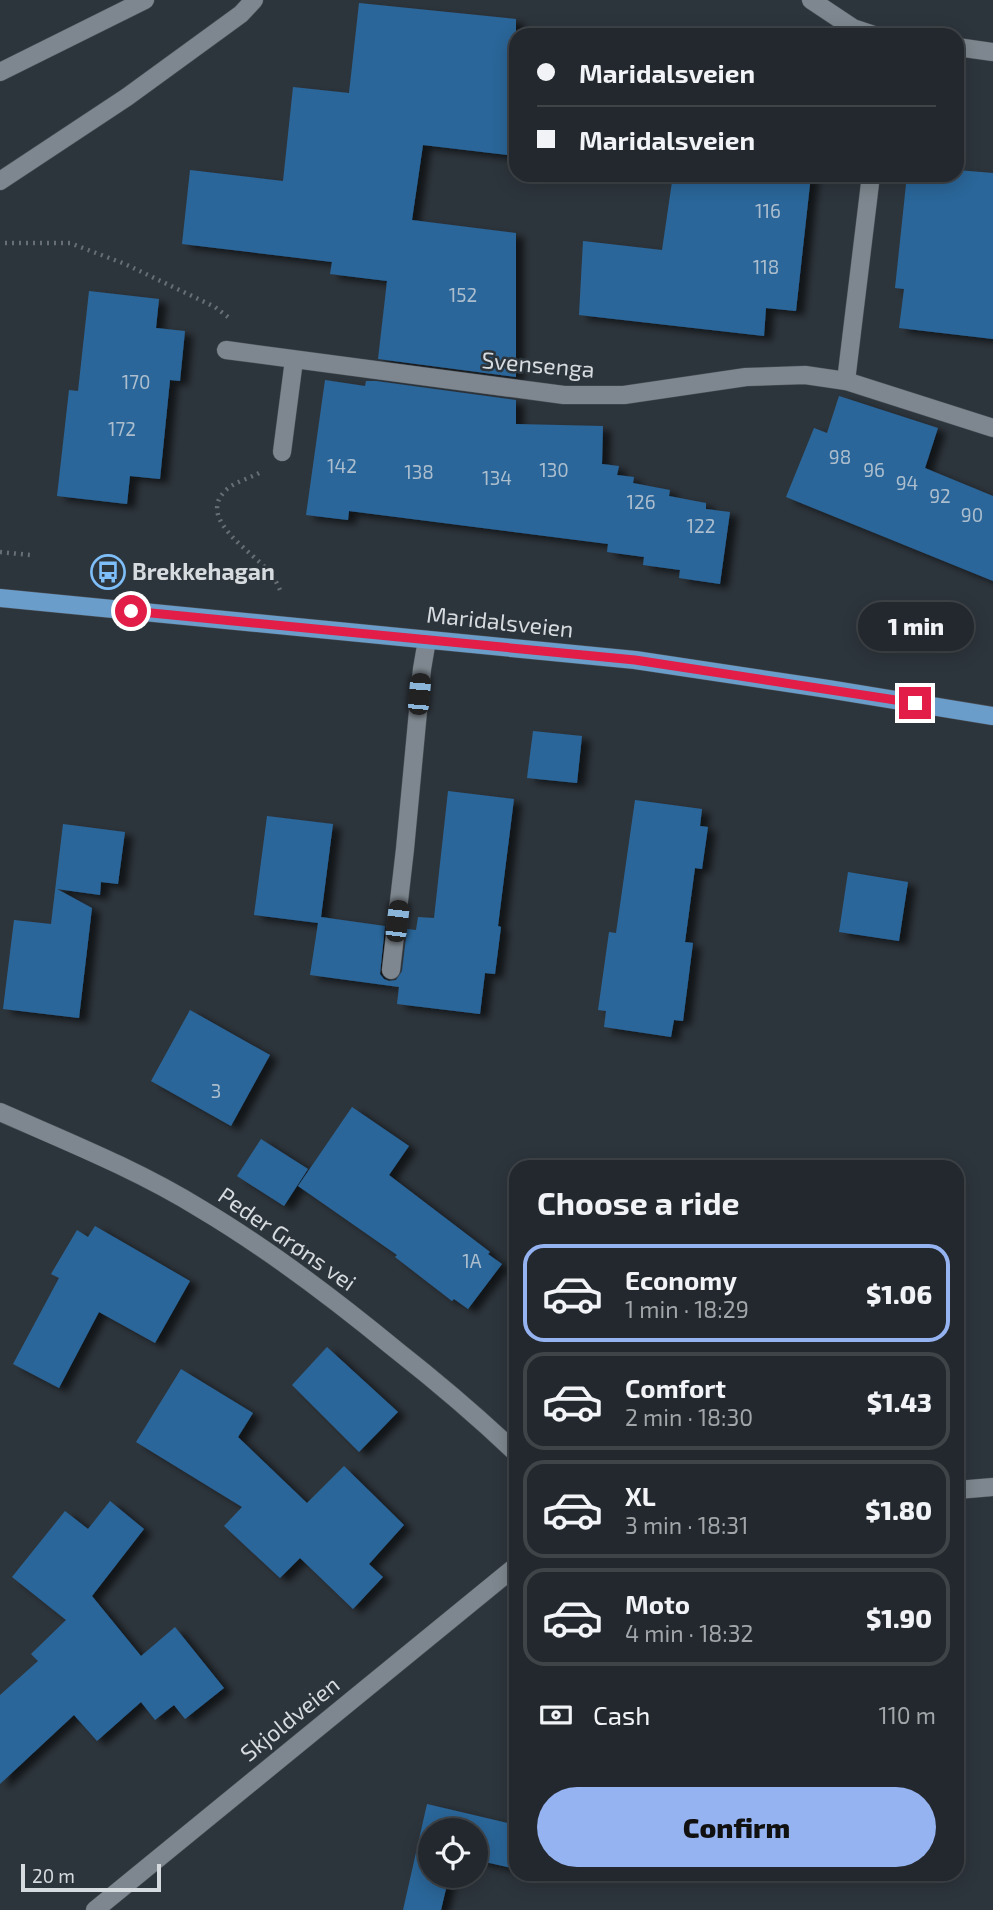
<!DOCTYPE html>
<html lang="en">
<head>
<meta charset="utf-8">
<style>
	:root { --surface:#22282d; --page:#2a3035; --text:#f1f3f6; --muted:#a2a6aa; --line:#3f4449; --accent:#95b2f1 }
	body { margin:0; font-family:"Exo 2",sans-serif; background:var(--page); color:var(--text); height:100vh; display:flex; flex-direction:column; font-size:26px; white-space:nowrap }
	* { box-sizing:border-box; margin:0 }
	p { font-size:23px; color:var(--muted) }
	.icon { flex:none; width:38px; height:38px; fill:none; stroke:currentColor; stroke-width:2; stroke-linecap:round; stroke-linejoin:round }
	.map { position:relative; flex:1; overflow:hidden }
	.details { position:absolute; left:509px; top:1160px; width:455px; height:721px; display:flex; flex-direction:column; background:var(--surface); border-radius:21px; box-shadow:0 4px 18px #0003,0 0 0 2px var(--line) }
	.details>* { flex:none }
	.guide { position:absolute; left:509px; top:28px; width:455px; height:154px; border-radius:21px; box-shadow:0 4px 18px #0003,0 0 0 2px var(--line); display:grid; align-content:center; height:154px; padding:0 28px; background:var(--surface) }
	.buttons { position:absolute; left:418px; top:1818px; display:grid; gap:14px }
	.buttons a { display:grid; place-items:center; width:70px; height:70px; border-radius:50%; background:var(--surface); box-shadow:0 4px 18px #0003,0 0 0 2px var(--line); font-size:35px }
	.scale { position:absolute; left:21px; bottom:18px; width:140px; box-sizing:border-box; padding-left:7px; border:4px solid #d6dbdf; border-top:0; font-size:19px; line-height:24px; white-space:nowrap; color:#d6dbdf; -webkit-text-stroke:5px #2d353c; paint-order:stroke }
	.end { position:absolute; width:32px; height:32px; margin:-16px; border:9px solid #e11d48; background:#fff; box-shadow:0 0 0 4px #fff }
	.from { border-radius:50% }
	.bubble { position:absolute; height:49px; border-radius:24px; background:var(--surface); box-shadow:0 4px 18px #0003,0 0 0 2px var(--line); font-size:23px; font-weight:800; line-height:49px; text-align:center }
	.car { position:absolute; width:21px; height:42px; margin:-21px -10px; border-radius:9px; box-shadow:0 0 5px 2px #0007; background:linear-gradient(#222 24%,#8ab4d8 0 40%,#222 0 76%,#8ab4d8 0 86%,#222 0) }
	.guide b { display:flex; align-items:center; gap:24px; height:66px; font-size:26px }
	.guide b+b { border-top:2px solid var(--line) }
	.guide i { width:18px; height:18px; background:var(--text) }
	ul { padding:0; list-style:none }
	li { display:flex; align-items:center; gap:21px; height:98px; margin:0 14px 10px; padding:0 14px; border:4px solid var(--line); border-radius:21px }
	li div { flex:1 }
	li b { display:block; font-size:26px }
	li em { font-style:normal; font-weight:800 }
	li.active { border-color:var(--accent) }
	li>.icon { width:63px; height:63px; stroke-width:1.5 }
	h2 { padding:0 28px; font-size:32px; line-height:84px }
	.pay { display:flex; align-items:center; gap:18px; height:77px; padding:0 28px; font-size:26px }
	.pay p { margin-inline-start:auto }
	.primary-button { display:flex; gap:14px; margin-top:auto; padding:14px 28px }
	.primary-button a { flex:1; height:80px; border-radius:42px; background:var(--accent); color:#111; font-size:28px; font-weight:800; line-height:80px; text-align:center }
	.map>svg:first-child { display:block }
	.building { fill:#2c6699; filter:url(#shadow) }
	.lines { fill:none; stroke-linecap:round; stroke-linejoin:round }
	.minor-casing { stroke:#4c5158; stroke-width:19 }
	.major-casing { stroke:#4c5158; stroke-width:19 }
	.path { stroke:#676e74; stroke-width:4.5; stroke-dasharray:2 5; stroke-linecap:butt }
	.minor { stroke:#7e878f; stroke-width:18 }
	.major { stroke:#6a9dca; stroke-width:18 }
	.route { stroke:#e11d48; stroke-width:9 }
	.labels { text-anchor:middle; stroke-width:5; stroke-linejoin:round; paint-order:stroke }
	.number-label { font-size:19px; fill:#acbece }
	.street-label { font-size:23px; fill:#d6dbdf; stroke:#2d353c }
	.poi-label { font-size:23px; font-weight:bold; fill:#d6dbdf; stroke:#2d353c; text-anchor:start }
</style>
</head>
<body>
<div class="map">
<svg width="993" height="1910" viewBox="0 0 993 1910">
	<defs>
		<filter id="shadow"><feDropShadow dx="8" dy="4.5" stdDeviation="3.5" flood-color="#0009"/></filter>
	</defs>
	<rect width="100%" height="100%" fill="#2d353c"/>
	<!-- building -->
	<g class="building">
		<path d="M359,3L516,19V156L423,145L412,220L516,233V377L378,359L387,281L330,274L332,262L182,244L190,170L283,181L293,87L349,93Z"/>
		<path d="M957,170L993,173V339L899,328L904,289L895,288L907,175H957Z"/>
		<path d="M673,175H811L796,311L766,308L764,336L579,315L583,241L662,250Z"/>
		<path d="M89,291L159,299L156,328L185,331L180,381L170,380L160,479L130,476L127,504L57,496L69,390L78,391Z"/>
		<path d="M325,380L365,386L366,381H376L516,400V424L603,426L602,464L619,466L617,475L634,477L633,483L670,490L669,496L706,503V509L730,512L720,584L679,578L680,570L643,565L644,557L607,552L608,544L349,511L348,520L306,515Z"/>
		<path d="M839,396L938,428L925,468L993,496V581L786,497L814,428L827,433Z"/>
		<path d="M533,731L582,736L577,783L527,778Z"/>
		<path d="M448,791L514,799L498,926L501,927L495,974L485,973L480,1014L397,1004L399,987L310,975L318,923L254,915L267,816L333,824L321,917L385,926L380,974L384,979L389,981L396,980L402,971L407,929L416,930L418,917L434,918Z"/>
		<path d="M635,800L702,809L700,826L708,827L702,869L695,868L685,942L693,943L683,1021L674,1020L671,1037L604,1027L606,1011L598,1010L609,932L616,933Z"/>
		<path d="M63,824L125,832L118,884L101,882L100,895L57,889L92,908L79,1018L3,1009L14,920L51,924Z"/>
		<path d="M848,872L908,882L899,941L839,932Z"/>
		<path d="M190,1010L270,1055L231,1126L151,1081Z"/>
		<path d="M352,1107L409,1146L389,1175L490,1252L488,1254L502,1264L468,1309L454,1299L452,1301L395,1257L397,1255L298,1186Z"/>
		<path d="M261,1139L308,1169L284,1206L237,1176Z"/>
		<path d="M95,1226L190,1281L155,1343L99,1312L59,1388L13,1364L59,1278L51,1274L77,1230L88,1237Z"/>
		<path d="M327,1347L398,1412L359,1452L292,1385Z"/>
		<path d="M181,1369L253,1413L238,1437L307,1503L344,1466L404,1525L369,1564L383,1577L353,1609L300,1558L280,1578L224,1526L242,1507L136,1442Z"/>
		<path d="M110,1501L144,1529L92,1596L141,1656L175,1627L224,1688L185,1719L174,1705L155,1720L141,1702L97,1741L74,1715L0,1784V1695L38,1661L31,1654L66,1620L12,1577L65,1511L88,1529Z"/>
		<path d="M427,1804L516,1825V1869L476,1860V1830H430V1876H449L441,1910H403Z"/>
	</g>
	<g class="lines">
		<!-- minor casing -->
		<g class="minor-casing">
			<g id="minor">
				<path d="M811,0L853,28L874,35"/>
				<path d="M957,47L993,52"/>
				<path d="M0,72L145,0"/>
				<path d="M0,181L127,97L241,14L254,0"/>
				<path d="M226,350L564,395H624L746,377L805,375L846,381L993,428"/>
				<path d="M846,381L871,175"/>
				<path d="M282,452L294,360"/>
				<path d="M391,970L405,849L422,669L427,640"/>
				<path d="M0,1112C68,1142 138,1170 201,1209C270,1250 333,1298 395,1349C437,1382 477,1416 516,1453"/>
				<path d="M957,1490L993,1487"/>
				<path d="M95,1910L516,1566"/>
			</g>
		</g>
		<!-- major casing -->
		<g class="major-casing">
			<path id="major" d="M0,598L635,660L828,689L993,716"/>
		</g>
		<!-- path -->
		<g class="path">
			<path d="M5,243H70L125,264L215,307L228,317"/>
			<path d="M259,473C248,479 234,482 225,491C196,520 255,553 270,573C275,578 278,586 281,592"/>
			<path d="M0,552L30,555"/>
		</g>
		<!-- minor -->
		<use href="#minor" class="minor"/>
		<!-- major -->
		<use href="#major" class="major"/>
	</g>
	<g class="lines">
		<!-- route -->
		<path class="route" d="M131,611L635,660L915,703"/>
	</g>
	<!-- icons -->
	<defs>
		<g id="bus-ring" transform="scale(1.75)"><circle r="9.5" fill="#2d353c" stroke="#7ebef9" stroke-width="1.5"/><path d="M-5-6H5V4H4V6H2V4H-2V6H-4V4H-5ZM-3.5-4V0h7V-4ZM-3.5 1.2v1.5H-2V1.2ZM2 1.2v1.5H3.5V1.2Z" fill="#7ebef9"/></g>
	</defs>
	<g fill-rule="evenodd">
		<use href="#bus-ring" x="108" y="572"/>
	</g>
	<g class="labels">
		<!-- number labels -->
		<g class="number-label">
			<text x="768" y="218">116</text>
			<text x="766" y="274">118</text>
			<text x="463" y="302">152</text>
			<text x="136" y="389">170</text>
			<text x="122" y="436">172</text>
			<text x="840" y="464">98</text>
			<text x="342" y="473">142</text>
			<text x="554" y="477">130</text>
			<text x="874" y="477">96</text>
			<text x="419" y="479">138</text>
			<text x="497" y="485">134</text>
			<text x="907" y="490">94</text>
			<text x="940" y="503">92</text>
			<text x="641" y="509">126</text>
			<text x="972" y="522">90</text>
			<text x="701" y="533">122</text>
			<text x="216" y="1098">3</text>
			<text x="472" y="1268">1A</text>
		</g>
		<!-- street labels -->
		<g class="street-label">
			<text transform="translate(538 365) rotate(5)" y="8">Svensenga</text>
			<text transform="translate(500 622) rotate(6)" y="8">Maridalsveien</text>
			<text transform="translate(287 1239) rotate(35)" y="8">Peder Grøns vei</text>
			<text transform="translate(290 1719) rotate(-39)" y="8">Skjoldveien</text>
		</g>
		<!-- poi labels -->
		<g class="poi-label">
			<text x="132" y="580">Brekkehagan</text>
		</g>
	</g>
</svg>
<div class="buttons">
<a><svg class="icon" aria-label="locate" viewBox="0 0 24 24"><circle cx="12" cy="12" r="6"/><path d="M12 2v4M12 18v4M2 12h4M18 12h4"/></svg></a>
</div>
<div class="scale">20 m</div>
<i class="end from" style="left:131px;top:611px"></i>
<i class="end" style="left:915px;top:703px"></i>
<div class="bubble" style="left:858px;top:602px;width:116px">1 min</div>
<i class="car" style="left:419px;top:694px;rotate:5deg"></i>
<i class="car" style="left:397px;top:921px;rotate:7deg"></i>
<div class="guide">
<b><i class="from"></i>Maridalsveien</b>
<b><i></i>Maridalsveien</b>
</div>
<section class="details">
<h2>Choose a ride</h2>
<ul>
<li class="active"><svg class="icon" aria-label="car" viewBox="0 0 24 24"><path d="M5 17H2v-5l4-1 3-4h7l3 4 3 1v5h-3M9 17h6M6 11h13"/><circle cx="7" cy="17" r="2"/><circle cx="17" cy="17" r="2"/></svg><div><b>Economy</b><p>1 min · 18:29</p></div><em>$1.06</em></li>
<li><svg class="icon" aria-label="car" viewBox="0 0 24 24"><path d="M5 17H2v-5l4-1 3-4h7l3 4 3 1v5h-3M9 17h6M6 11h13"/><circle cx="7" cy="17" r="2"/><circle cx="17" cy="17" r="2"/></svg><div><b>Comfort</b><p>2 min · 18:30</p></div><em>$1.43</em></li>
<li><svg class="icon" aria-label="car" viewBox="0 0 24 24"><path d="M5 17H2v-5l4-1 3-4h7l3 4 3 1v5h-3M9 17h6M6 11h13"/><circle cx="7" cy="17" r="2"/><circle cx="17" cy="17" r="2"/></svg><div><b>XL</b><p>3 min · 18:31</p></div><em>$1.80</em></li>
<li><svg class="icon" aria-label="car" viewBox="0 0 24 24"><path d="M5 17H2v-5l4-1 3-4h7l3 4 3 1v5h-3M9 17h6M6 11h13"/><circle cx="7" cy="17" r="2"/><circle cx="17" cy="17" r="2"/></svg><div><b>Moto</b><p>4 min · 18:32</p></div><em>$1.90</em></li>
</ul>
<div class="pay"><svg class="icon" aria-label="cash" viewBox="0 0 24 24"><path d="M3 7h18v10H3z"/><circle cx="12" cy="12" r="2"/></svg>Cash<p>110 m</p></div>
<div class="primary-button"><a>Confirm</a></div>
</section>
</div>
</body>
</html>
